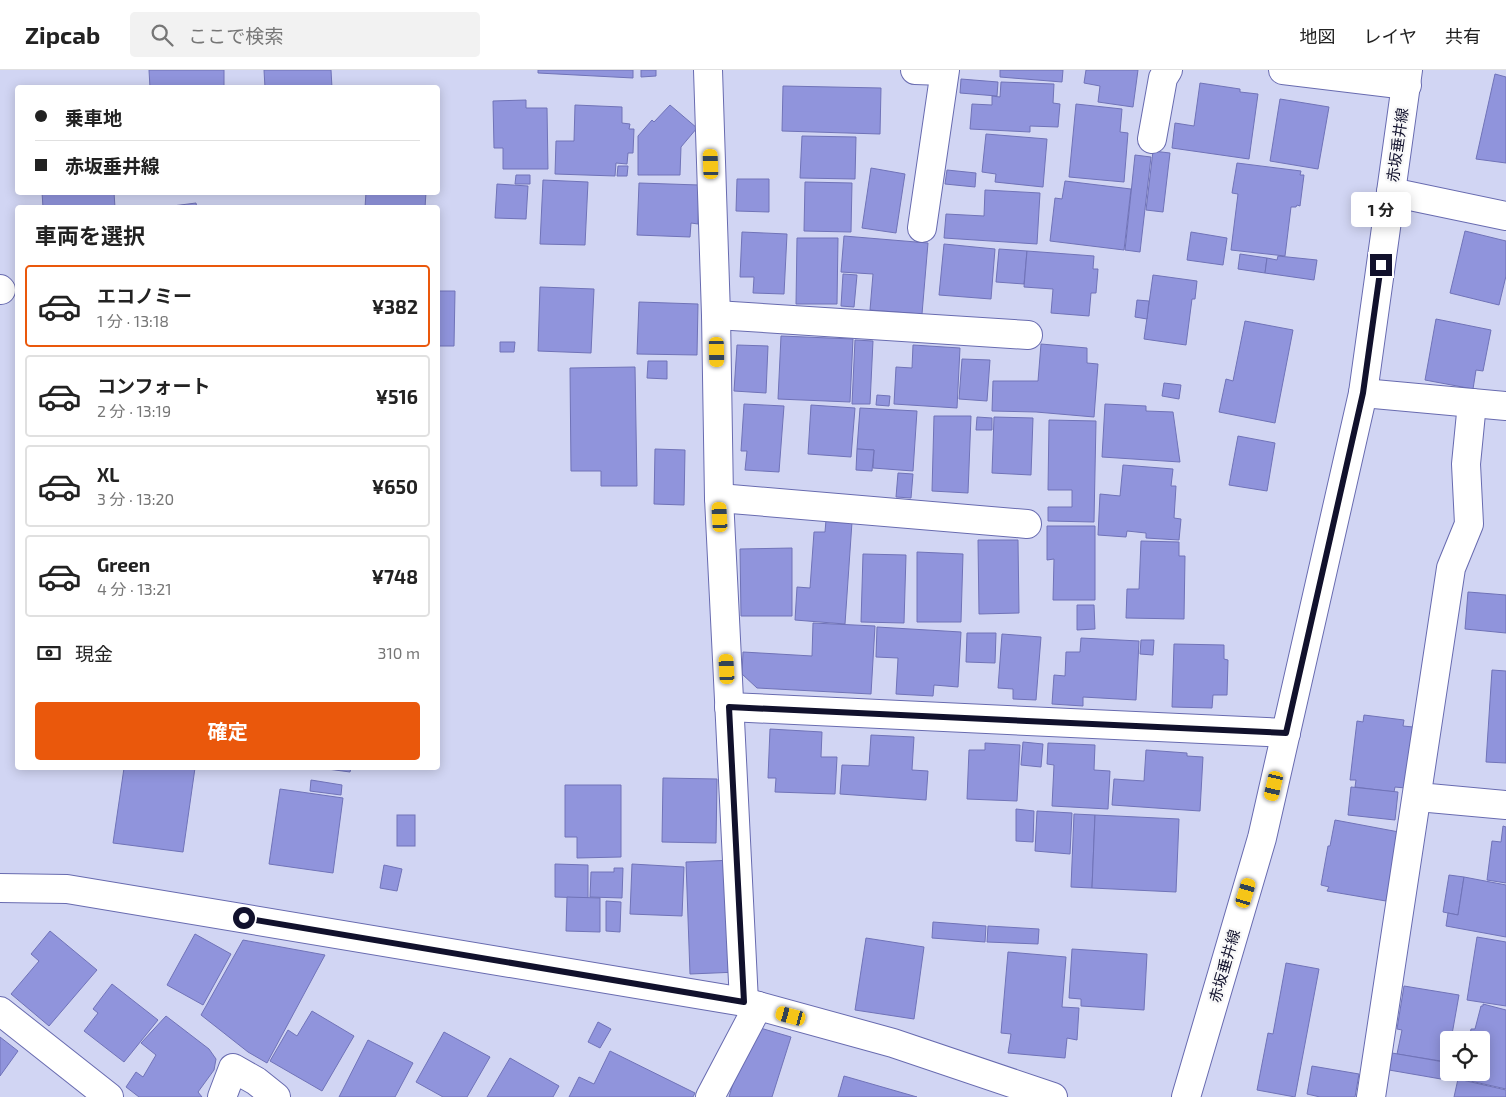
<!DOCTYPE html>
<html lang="ja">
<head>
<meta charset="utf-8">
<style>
	:root { --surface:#fff; --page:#f2f2f2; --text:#222; --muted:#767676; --line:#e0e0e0; --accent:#ea580c }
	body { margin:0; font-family:"Exo 2","Noto Sans JP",sans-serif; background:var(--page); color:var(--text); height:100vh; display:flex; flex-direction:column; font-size:19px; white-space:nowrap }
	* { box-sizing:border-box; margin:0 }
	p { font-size:16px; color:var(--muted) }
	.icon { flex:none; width:28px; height:28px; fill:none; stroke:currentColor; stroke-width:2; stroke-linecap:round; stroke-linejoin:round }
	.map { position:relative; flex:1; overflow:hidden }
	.sheet { position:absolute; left:15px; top:135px; width:425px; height:565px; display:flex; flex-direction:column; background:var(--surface); border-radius:5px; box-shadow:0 2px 12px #0003 }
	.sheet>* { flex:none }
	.top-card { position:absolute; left:15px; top:15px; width:425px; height:110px; border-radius:5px; box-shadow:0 2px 12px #0003; display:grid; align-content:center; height:110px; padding:0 20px; background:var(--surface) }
	.buttons { position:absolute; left:1440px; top:961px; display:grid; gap:10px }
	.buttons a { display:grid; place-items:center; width:50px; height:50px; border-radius:5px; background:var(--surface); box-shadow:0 2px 12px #0003; font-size:25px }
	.end { position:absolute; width:22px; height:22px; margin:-11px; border:6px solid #11112c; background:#fff; box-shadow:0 0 0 2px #fff }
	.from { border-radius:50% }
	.bubble { position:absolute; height:35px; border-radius:5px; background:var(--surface); box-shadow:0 2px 12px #0003; font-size:16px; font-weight:700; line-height:35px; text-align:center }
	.car { position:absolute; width:15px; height:30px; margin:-15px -8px; border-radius:6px; box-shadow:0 0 4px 1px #0007; background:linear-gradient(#f5c518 24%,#345 0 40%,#f5c518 0 76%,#345 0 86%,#f5c518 0) }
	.top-card b { display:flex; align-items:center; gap:18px; height:48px; font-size:19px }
	.top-card b+b { border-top:1px solid var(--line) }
	.top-card i { width:12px; height:12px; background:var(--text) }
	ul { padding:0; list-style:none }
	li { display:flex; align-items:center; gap:15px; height:82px; margin:0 10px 8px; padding:0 10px; border:2px solid var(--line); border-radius:5px }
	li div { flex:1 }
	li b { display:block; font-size:19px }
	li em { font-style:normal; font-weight:700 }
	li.active { border-color:var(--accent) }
	li>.icon { width:45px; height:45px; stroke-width:1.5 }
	h2 { padding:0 20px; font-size:22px; line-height:60px }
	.pay { display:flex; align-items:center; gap:12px; height:55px; padding:0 20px; font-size:19px }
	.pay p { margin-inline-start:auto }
	.button { display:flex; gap:10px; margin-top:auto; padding:10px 20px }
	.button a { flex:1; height:58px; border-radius:5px; background:var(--accent); color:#fff; font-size:20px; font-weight:700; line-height:58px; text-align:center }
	header { display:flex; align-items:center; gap:30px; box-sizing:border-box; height:70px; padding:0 25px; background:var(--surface); border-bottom:1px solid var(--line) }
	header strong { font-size:24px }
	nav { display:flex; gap:28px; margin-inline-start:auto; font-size:18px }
	.search { width:350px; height:45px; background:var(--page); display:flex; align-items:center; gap:12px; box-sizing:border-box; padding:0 18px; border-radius:5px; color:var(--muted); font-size:19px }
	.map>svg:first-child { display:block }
	.building { fill:#9094dc; stroke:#7073b8 }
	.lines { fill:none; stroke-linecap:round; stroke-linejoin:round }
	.street-casing { stroke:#686bb0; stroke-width:30 }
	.secondary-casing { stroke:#686bb0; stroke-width:30 }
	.street { stroke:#fff; stroke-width:28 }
	.secondary { stroke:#fff; stroke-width:28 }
	.route { stroke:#11112c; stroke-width:6 }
	.labels { text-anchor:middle; stroke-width:4.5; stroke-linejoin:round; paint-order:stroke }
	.street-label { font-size:15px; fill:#11112c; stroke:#f8f8f8 }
</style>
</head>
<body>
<header>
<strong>Zipcab</strong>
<div class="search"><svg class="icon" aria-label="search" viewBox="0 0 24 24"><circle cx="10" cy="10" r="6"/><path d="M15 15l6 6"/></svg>ここで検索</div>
<nav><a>地図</a><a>レイヤ</a><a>共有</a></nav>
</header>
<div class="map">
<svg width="1506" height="1027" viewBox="0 0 1506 1027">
	<rect width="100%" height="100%" fill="#d1d5f3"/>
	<!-- building -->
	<g class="building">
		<path d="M149,0H224V18H150Z"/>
		<path d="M264,0H331L332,18H265Z"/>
		<path d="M538,0H633V8L538,3Z"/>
		<path d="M641,0H656V6L641,7Z"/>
		<path d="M1000,0H1063L1062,12L1000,7Z"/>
		<path d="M1086,0H1138L1133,37L1098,32L1100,16L1084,13Z"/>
		<path d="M1495,4L1506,7V93L1476,89Z"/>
		<path d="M961,9L998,12L997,26L960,23Z"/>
		<path d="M1001,12L1054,14L1053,33L1060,34L1058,57L1030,56V62L970,59L972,34L992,35V26L1000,27Z"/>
		<path d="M1200,13L1240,19V22L1258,24L1249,89L1172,78L1175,53L1194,56Z"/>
		<path d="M783,16L881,18L880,64L782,61Z"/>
		<path d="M1280,29L1329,37L1318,99L1270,91Z"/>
		<path d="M526,30V38H547L548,99H503V78H494L493,31Z"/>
		<path d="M1076,34L1122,39L1120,62L1128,63L1124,112L1069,107Z"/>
		<path d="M575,35L622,37V53L630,54L629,59H634L633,83H628L627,94L616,93L615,106L555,104L556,71H574Z"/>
		<path d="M670,35L697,58L681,77L680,105H638V66L652,50L654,52Z"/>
		<path d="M986,64L1047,69L1043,117L995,112L996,104L982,102Z"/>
		<path d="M802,66L856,67L855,109L800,108Z"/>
		<path d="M1153,81L1170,83L1163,142L1146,140Z"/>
		<path d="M1135,85L1151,87L1140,182L1125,180Z"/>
		<path d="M1237,93L1301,101L1300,105H1304L1300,136L1297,135L1296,137H1291L1285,186L1231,180L1238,124L1232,123Z"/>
		<path d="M618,96H628L627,106H617Z"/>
		<path d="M871,98L905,104L896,163L862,158Z"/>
		<path d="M947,100L976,103L975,117L945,114Z"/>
		<path d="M516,105H530V114H515Z"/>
		<path d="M737,109H769V142L736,141Z"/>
		<path d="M543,110L588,112L585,175L540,174Z"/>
		<path d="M1065,111L1131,119L1124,180L1050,171L1055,128L1062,129Z"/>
		<path d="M805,112L852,113L851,162L804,161Z"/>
		<path d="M639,113L699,115L698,154L691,153L690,167L637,165Z"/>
		<path d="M497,114L528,116L526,149L495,148Z"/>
		<path d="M985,120L1040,123L1037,174L944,168L946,144L984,146Z"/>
		<path d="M42,122H114L115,138H43Z"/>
		<path d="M366,122H426L425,138H365Z"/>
		<path d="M196,133L197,138H157Z"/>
		<path d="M1465,161L1506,171V206L1499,235L1450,223Z"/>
		<path d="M742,162L787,164L784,224L753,223L754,207H740Z"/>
		<path d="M1191,162L1227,168L1223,195L1187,190Z"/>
		<path d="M844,166L928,173L922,244L870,240L873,204L841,202Z"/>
		<path d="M797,168H838L837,234H796Z"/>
		<path d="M944,174L995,179L991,229L939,225Z"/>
		<path d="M999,179L1027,181L1024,214L996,212Z"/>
		<path d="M1027,181L1094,186L1093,199H1098L1096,223H1091L1089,246L1051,243L1053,219L1024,217Z"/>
		<path d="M1240,184L1267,188L1265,203L1238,199Z"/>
		<path d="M1278,186L1317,190L1314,210L1265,203L1267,188L1277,190Z"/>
		<path d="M843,204L857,205L854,237L841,236Z"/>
		<path d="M1153,205L1197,211L1195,229H1192L1186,275L1144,269Z"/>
		<path d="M540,217L594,219L591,283L538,281Z"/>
		<path d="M438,221H455L454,276H438Z"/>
		<path d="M1137,230L1149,231L1147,249L1135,247Z"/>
		<path d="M639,232L698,234L697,285L637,284Z"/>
		<path d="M1436,249L1491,260L1483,301L1476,300L1473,319L1425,310Z"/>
		<path d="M1245,251L1293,260L1275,353L1219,342L1226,309L1233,311Z"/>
		<path d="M781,266L853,269L850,332L778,329Z"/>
		<path d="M855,270L873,271L870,334H852Z"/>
		<path d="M500,272H515L514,282H500Z"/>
		<path d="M1041,274L1087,278V293L1098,294L1094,347L1036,342L992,341L993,311H1038Z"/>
		<path d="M737,275L768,276L766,323L734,321Z"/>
		<path d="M913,275L960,278L957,338L894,334L896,297L912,298Z"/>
		<path d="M962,289L990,290L987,331L959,329Z"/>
		<path d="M648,291H667V309L647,308Z"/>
		<path d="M635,297L637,416H601V401H571L570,298Z"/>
		<path d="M1164,313L1181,315L1179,329L1162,326Z"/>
		<path d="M877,325L890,326L889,336L876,335Z"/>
		<path d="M744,334L784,336L779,402L745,400L747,381H741Z"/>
		<path d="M1105,334L1146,336V341L1173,342L1180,392L1102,387Z"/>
		<path d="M811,335L855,338L851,387L808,384Z"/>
		<path d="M860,338L917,341L913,401L873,398L874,380L857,379Z"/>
		<path d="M934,346H971L968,423L932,421Z"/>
		<path d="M977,347L992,348V360H976Z"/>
		<path d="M994,347L1033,348L1031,405L992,403Z"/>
		<path d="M1049,350L1096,351L1094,452L1048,451V437H1072V420H1048Z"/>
		<path d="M1238,366L1275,373L1267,421L1229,415Z"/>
		<path d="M655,379L685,380L684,435L654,434Z"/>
		<path d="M857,379L874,380L872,401L856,400Z"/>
		<path d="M1123,395L1173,399L1171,416H1176L1174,448L1181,449L1179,470L1146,468V463L1127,461L1126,467L1098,465L1100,424L1120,426Z"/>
		<path d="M898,403L913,404L911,428L896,427Z"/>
		<path d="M826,450L852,452L845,554L795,550L797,517L810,518L814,462H825Z"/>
		<path d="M1047,456H1095V530H1053L1054,489L1047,490Z"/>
		<path d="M978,470H1018L1019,543L979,544Z"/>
		<path d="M1141,471L1179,472V486H1185L1184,549L1126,548L1127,519H1139Z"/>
		<path d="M792,478V546H741L740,479Z"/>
		<path d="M917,482L963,484L961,552H917Z"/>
		<path d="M863,484L906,485L904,553L861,552Z"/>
		<path d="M1468,522L1506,525V563L1465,559Z"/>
		<path d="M1077,535H1094L1095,559L1077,560Z"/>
		<path d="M813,553L875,556L871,624L757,618L742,604L743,582L812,586Z"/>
		<path d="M877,557L961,562L958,617L934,615L933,626L896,624L898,588L876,587Z"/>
		<path d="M967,563H996L995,593L966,592Z"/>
		<path d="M1002,564L1041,567L1036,630L1013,629V619L998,618Z"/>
		<path d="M1081,568L1139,571L1136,630L1083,627V636L1052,634L1054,605L1065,606L1066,582H1080Z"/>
		<path d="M1141,570H1154L1153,585L1140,584Z"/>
		<path d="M1174,574L1224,575V589L1228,590L1227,625H1213L1212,638L1172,637Z"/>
		<path d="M1492,600L1506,601V693L1486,692Z"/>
		<path d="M1364,645L1404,650L1403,656L1413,657L1405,718L1395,717L1394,722L1355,717L1356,710H1350L1357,651L1363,652Z"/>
		<path d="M770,659L822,662L821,687H837L835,724L775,722L776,708H768Z"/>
		<path d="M871,665L914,667L912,700L928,701L926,730L840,724L842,695L869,696Z"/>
		<path d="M1023,672L1043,674L1041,697L1021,695Z"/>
		<path d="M985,673L1020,675L1017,731L967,729L969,680H985Z"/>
		<path d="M1048,673L1095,675L1094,700L1110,701L1108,739L1052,736L1054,695L1047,694Z"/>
		<path d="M1146,680L1187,683V686L1203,687L1200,741L1112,735L1114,709L1144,711Z"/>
		<path d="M124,698H195L183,782L113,773Z"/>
		<path d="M320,698H351L350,702Z"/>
		<path d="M663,708L717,709L716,773L662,772Z"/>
		<path d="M311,710L342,715L341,725L310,721Z"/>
		<path d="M565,715H621V787L577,788V767H565Z"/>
		<path d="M1351,717L1398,722L1395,750L1348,745Z"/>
		<path d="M280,719L343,728L333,803L269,794Z"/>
		<path d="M1016,739L1034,741L1033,772L1016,771Z"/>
		<path d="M1037,741L1072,743L1070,784L1035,781Z"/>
		<path d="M1074,744L1095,745L1092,818L1071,817Z"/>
		<rect x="397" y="745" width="18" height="31"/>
		<path d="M1095,745L1179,749L1176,822L1092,818Z"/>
		<path d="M1335,750L1399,762L1386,831L1327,821L1329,817L1321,815L1328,776H1330Z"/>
		<path d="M1503,756L1506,757V813L1487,810L1492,771L1501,772Z"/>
		<path d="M735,790L738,902L690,904L686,792Z"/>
		<path d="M555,794L588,795V828L555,827Z"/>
		<path d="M632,794L684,797L682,846L630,844Z"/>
		<path d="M384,795L402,799L397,821L380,818Z"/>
		<path d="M614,798H623L622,828L590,827L591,802H614Z"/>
		<path d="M1449,805L1464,807L1458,845L1443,842Z"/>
		<path d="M1464,807L1506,815V867L1446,856L1448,843L1458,845Z"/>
		<path d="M567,827L600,828V862L566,861Z"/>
		<path d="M606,831L621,832L620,862L606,861Z"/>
		<path d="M933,852L986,856L985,872L932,868Z"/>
		<path d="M988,856L1039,859L1038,874L987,872Z"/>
		<path d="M50,861L97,900L49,956L11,924L39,891L31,884Z"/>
		<path d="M195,864L231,884L203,935L167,915Z"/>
		<path d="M1477,867L1506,872V936L1467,930Z"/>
		<path d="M866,868L924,877L914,949L855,940Z"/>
		<path d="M243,870L325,885L267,993L248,982L201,945Z"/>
		<path d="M1072,879L1147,884L1144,940L1081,936V929L1069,928Z"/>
		<path d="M1008,882L1066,887L1062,937L1079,938L1077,970L1067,968L1065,988L1008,983L1011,964L1001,963Z"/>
		<path d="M1286,893L1319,899L1295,1027L1257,1020L1268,963L1273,964Z"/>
		<path d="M112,914L158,950L124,992L84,961L98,943L93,939Z"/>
		<path d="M1404,916L1459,925L1451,970H1449L1447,992L1397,984L1402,960L1397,959Z"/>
		<path d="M1483,934L1506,940V1019L1466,1010L1467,1006L1463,1005L1464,1002H1481V970H1469L1471,959H1475L1481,936H1483Z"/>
		<path d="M312,941L354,966L322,1021L270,991L288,960L297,966Z"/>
		<path d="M166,946L209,979L216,989L214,1000L198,1022L202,1027H139L126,1017L136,1002L143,1007L156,985L141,973Z"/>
		<path d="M598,952L611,959L600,978L588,972Z"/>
		<path d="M750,955L791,967L772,1027H729Z"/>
		<path d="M444,962L490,987L467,1027H443L416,1012Z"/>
		<path d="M0,967L18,981L0,1006Z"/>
		<path d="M368,970L413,993L395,1027H339Z"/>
		<path d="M610,981L695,1023L693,1027H569L579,1007L594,1014Z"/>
		<path d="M1392,983L1444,992L1441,1009L1389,1000Z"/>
		<path d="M510,988L559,1016L553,1027H487Z"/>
		<path d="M1312,996L1359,1004L1355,1027H1320L1307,1024Z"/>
		<path d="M844,1006L917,1027H838Z"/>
		<path d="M1458,1009L1506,1020V1027H1454Z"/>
	</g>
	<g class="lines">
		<!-- street casing -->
		<g class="street-casing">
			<g id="street">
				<path d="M708,0L716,245L719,428L744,932"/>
				<path d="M915,0L944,1"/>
				<path d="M1283,0L1407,15"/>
				<path d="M1152,69L1163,8L1168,0"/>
				<path d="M1391,122L1506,146"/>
				<path d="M922,158L945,0"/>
				<path d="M0,219L1,220"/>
				<path d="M716,245L1028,265"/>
				<path d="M1363,323L1506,336"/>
				<path d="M719,428L1027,454"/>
				<path d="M729,637L1286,663"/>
				<path d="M1418,727L1506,735"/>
				<path d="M0,818L67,819L744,932L893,973L1053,1027"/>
				<path d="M0,941L109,1027"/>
				<path d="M222,1027L233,998L256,1011L276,1027"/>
				<path d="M710,1027L758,936"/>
				<path d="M1371,1027L1451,498L1469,454L1466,394L1472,333"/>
			</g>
		</g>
		<!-- secondary casing -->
		<g class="secondary-casing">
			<path id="secondary" d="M1186,1027L1262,768L1363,323L1408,0"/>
		</g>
		<!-- street -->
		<use href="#street" class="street"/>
		<!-- secondary -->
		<use href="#secondary" class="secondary"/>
	</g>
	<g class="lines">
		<!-- route -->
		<path class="route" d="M244,848L744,932L729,637L1286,663L1363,323L1381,195"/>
	</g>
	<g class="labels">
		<!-- street labels -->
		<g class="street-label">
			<text transform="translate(1398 75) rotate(-82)" y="5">赤坂垂井線</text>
			<text transform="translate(1225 896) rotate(-74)" y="5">赤坂垂井線</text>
		</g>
	</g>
</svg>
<div class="buttons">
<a><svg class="icon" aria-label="locate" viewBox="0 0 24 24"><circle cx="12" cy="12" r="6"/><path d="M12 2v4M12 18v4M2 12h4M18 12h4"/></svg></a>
</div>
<i class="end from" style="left:244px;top:848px"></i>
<i class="end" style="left:1381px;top:195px"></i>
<div class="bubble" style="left:1351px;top:122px;width:60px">1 分</div>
<i class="car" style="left:711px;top:94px;rotate:358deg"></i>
<i class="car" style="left:717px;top:282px;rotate:179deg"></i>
<i class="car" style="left:720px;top:447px;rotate:357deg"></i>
<i class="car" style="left:727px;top:599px;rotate:357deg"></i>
<i class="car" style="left:1274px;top:716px;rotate:193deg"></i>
<i class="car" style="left:1246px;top:823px;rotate:17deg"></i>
<i class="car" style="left:791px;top:946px;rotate:285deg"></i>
<div class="top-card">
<b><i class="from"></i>乗車地</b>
<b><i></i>赤坂垂井線</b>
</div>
<section class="sheet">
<h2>車両を選択</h2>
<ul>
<li class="active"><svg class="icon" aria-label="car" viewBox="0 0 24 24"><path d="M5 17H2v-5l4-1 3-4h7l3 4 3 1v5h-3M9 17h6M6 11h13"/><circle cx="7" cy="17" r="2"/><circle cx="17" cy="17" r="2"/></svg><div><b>エコノミー</b><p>1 分 · 13:18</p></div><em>¥382</em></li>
<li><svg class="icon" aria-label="car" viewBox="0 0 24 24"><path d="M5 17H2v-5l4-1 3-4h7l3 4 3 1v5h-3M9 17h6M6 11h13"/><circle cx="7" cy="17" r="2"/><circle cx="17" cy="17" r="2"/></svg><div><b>コンフォート</b><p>2 分 · 13:19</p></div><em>¥516</em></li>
<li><svg class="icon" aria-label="car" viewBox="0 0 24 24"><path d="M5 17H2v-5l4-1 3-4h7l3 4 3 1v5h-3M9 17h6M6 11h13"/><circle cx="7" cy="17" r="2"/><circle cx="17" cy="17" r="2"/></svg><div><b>XL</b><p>3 分 · 13:20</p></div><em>¥650</em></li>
<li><svg class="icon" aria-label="car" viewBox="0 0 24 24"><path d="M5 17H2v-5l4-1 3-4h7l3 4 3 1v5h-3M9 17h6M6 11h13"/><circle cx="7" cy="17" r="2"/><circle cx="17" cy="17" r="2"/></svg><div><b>Green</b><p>4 分 · 13:21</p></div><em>¥748</em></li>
</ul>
<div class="pay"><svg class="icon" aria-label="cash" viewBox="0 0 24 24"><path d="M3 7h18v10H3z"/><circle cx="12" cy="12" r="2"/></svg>現金<p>310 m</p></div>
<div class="button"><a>確定</a></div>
</section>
</div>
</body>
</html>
